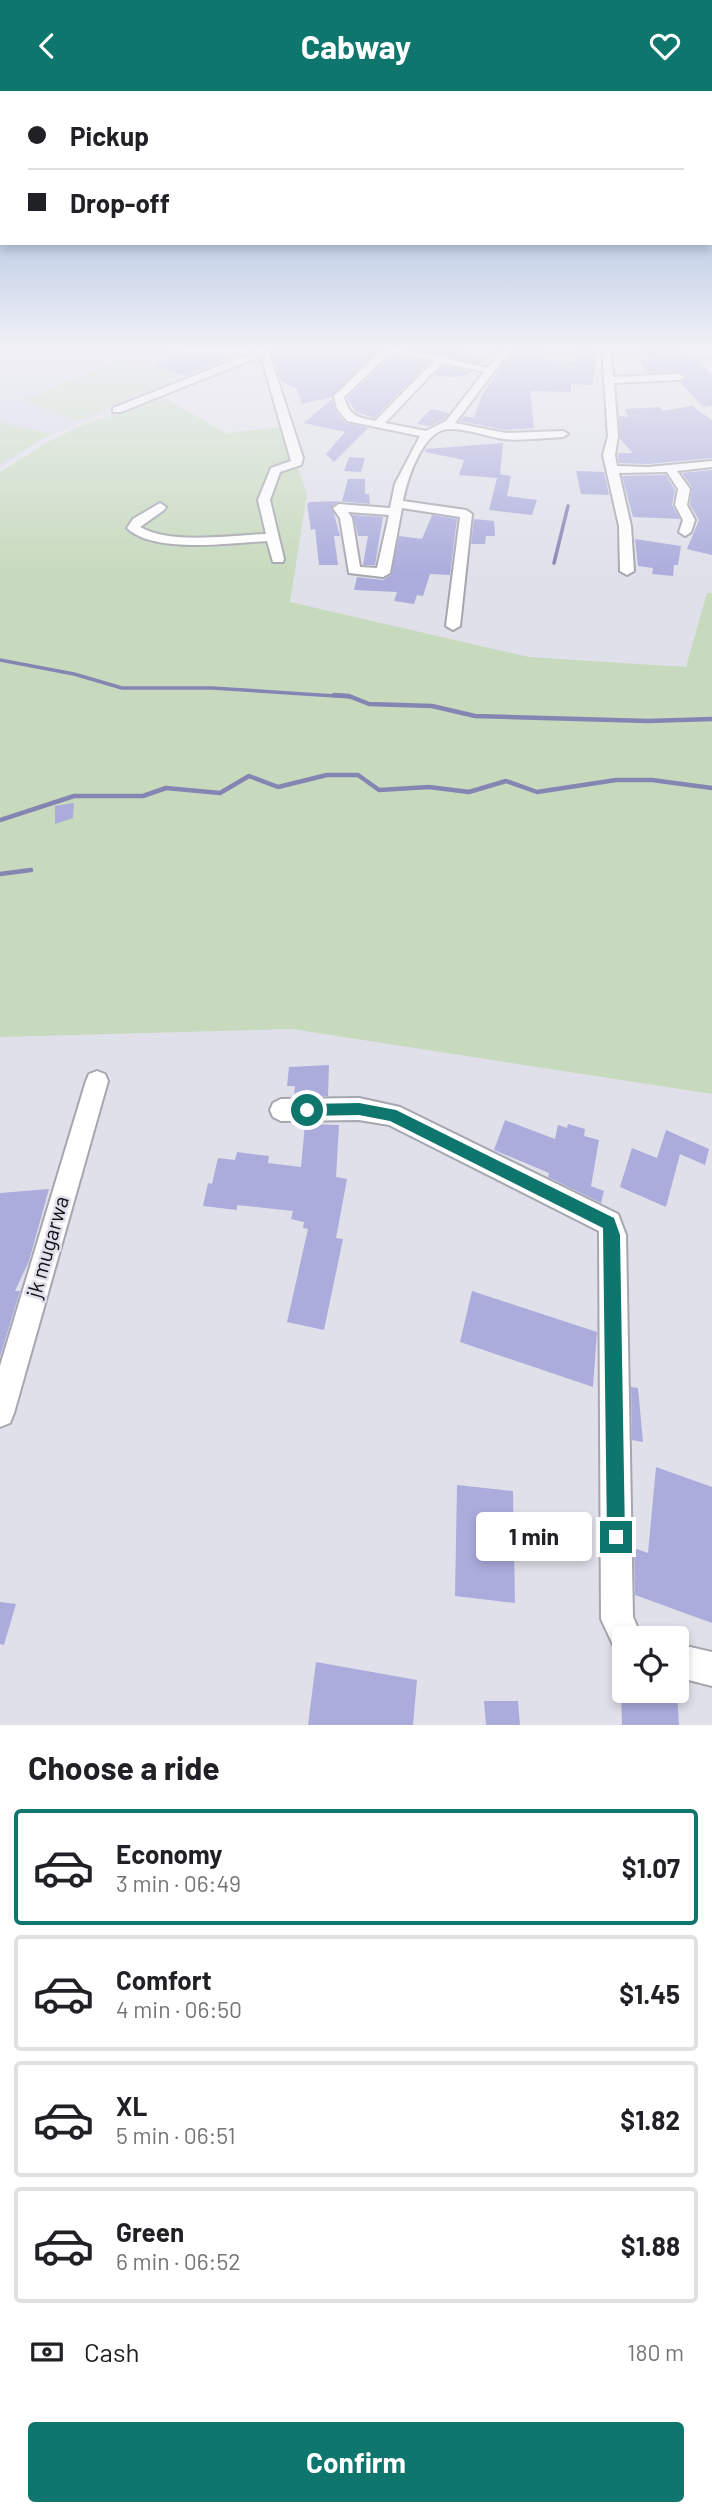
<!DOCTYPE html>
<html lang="en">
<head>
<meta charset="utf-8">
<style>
	:root { --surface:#fff; --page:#f2f2f2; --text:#202124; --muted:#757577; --line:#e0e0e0; --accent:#0f766e }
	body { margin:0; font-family:Barlow,sans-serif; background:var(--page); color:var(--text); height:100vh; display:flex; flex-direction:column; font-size:26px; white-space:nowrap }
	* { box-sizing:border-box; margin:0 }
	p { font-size:23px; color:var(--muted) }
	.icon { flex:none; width:38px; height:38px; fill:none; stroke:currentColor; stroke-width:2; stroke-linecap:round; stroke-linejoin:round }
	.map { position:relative; height:1634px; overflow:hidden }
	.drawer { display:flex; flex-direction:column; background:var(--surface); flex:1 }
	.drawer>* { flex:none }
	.guide { position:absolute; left:0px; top:0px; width:712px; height:154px; box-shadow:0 4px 10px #0003; display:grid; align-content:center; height:154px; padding:0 28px; background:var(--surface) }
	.tools { position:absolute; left:612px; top:1535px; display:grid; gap:14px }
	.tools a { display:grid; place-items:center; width:77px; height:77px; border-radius:7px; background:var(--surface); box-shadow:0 4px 10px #0003; font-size:35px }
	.end { position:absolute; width:32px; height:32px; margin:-16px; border:9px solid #0f766e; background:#fff; box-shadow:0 0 0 4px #fff }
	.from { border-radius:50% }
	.bubble { position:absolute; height:49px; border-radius:7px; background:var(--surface); box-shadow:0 4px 10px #0003; font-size:23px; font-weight:700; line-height:49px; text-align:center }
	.guide b { display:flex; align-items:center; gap:24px; height:66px; font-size:26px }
	.guide b+b { border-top:2px solid var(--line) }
	.guide i { width:18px; height:18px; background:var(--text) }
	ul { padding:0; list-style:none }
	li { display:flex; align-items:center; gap:21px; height:116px; margin:0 14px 10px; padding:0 14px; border:4px solid var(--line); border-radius:7px }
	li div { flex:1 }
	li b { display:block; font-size:26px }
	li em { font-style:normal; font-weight:700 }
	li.active { border-color:var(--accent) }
	li>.icon { width:63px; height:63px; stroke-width:1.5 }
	h2 { padding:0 28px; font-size:32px; line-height:84px }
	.pay { display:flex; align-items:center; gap:18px; height:77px; padding:0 28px; font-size:26px }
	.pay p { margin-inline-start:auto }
	.primary-button { display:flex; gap:14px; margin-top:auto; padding:14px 28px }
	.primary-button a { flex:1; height:80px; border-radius:7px; background:var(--accent); color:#fff; font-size:28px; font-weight:700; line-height:80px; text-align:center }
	header { display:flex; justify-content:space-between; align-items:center; height:91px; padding:0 28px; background:var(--accent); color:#fff; font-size:32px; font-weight:700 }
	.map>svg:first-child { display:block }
	.built { fill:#d5d6e7 }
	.green { fill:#c7dabd }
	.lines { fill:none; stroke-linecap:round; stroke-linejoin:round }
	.stream-far1 { stroke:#8585b4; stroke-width:3.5 }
	.stream { stroke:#8585b4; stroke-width:4.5 }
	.building { fill:#abacdc }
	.minor-casing { stroke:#a5a6af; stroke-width:4 }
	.minor { fill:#fff; fill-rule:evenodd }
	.route { fill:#0f766e }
	.labels { text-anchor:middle; stroke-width:5; stroke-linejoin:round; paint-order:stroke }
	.near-street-label { font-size:21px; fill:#121216; stroke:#e0e0ea }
</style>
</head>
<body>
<header><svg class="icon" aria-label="back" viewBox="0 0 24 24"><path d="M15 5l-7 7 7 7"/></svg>Cabway<svg class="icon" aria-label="heart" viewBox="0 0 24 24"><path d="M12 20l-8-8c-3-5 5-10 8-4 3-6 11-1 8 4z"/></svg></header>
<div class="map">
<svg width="712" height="1634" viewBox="0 0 712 1634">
	<rect width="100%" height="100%" fill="#e0e0ea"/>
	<!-- built -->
	<path class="built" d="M0,257H117L249,264L43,347L0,377Z"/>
	<!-- green -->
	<g class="green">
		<path d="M125,267L180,285L78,330L22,309Z"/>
		<path d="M165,307L225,342L284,336L307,403L290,511L529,566L686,576L707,502H712V1003L292,938L0,946V381L48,351L87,332Z"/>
		<path d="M0,331L51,343L0,373Z"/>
	</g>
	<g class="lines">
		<!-- stream-far1 -->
		<g class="stream-far1">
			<path d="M554,472L568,415"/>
			<path d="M0,569L74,583L122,597H212L351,606"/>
		</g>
		<!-- stream -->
		<g class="stream">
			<path d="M334,604L349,605L369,613L432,615L475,625L648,630L712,628"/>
			<path d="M0,729L74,705H143L166,697L220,702L249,685L278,696L327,684H358L379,699L429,696L469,701L506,690L537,701L616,689H652L712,697"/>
			<path d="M0,783L31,779"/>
		</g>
	</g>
	<!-- building -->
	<g class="building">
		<path d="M280,257H369L379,258L332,306L302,313L297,298L281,290L272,263Z"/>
		<path d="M410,257H462L453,262L485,268L479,272Z"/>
		<path d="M577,257H593L594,269H597L592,294L571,293V301L530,300L534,337L506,339L460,330L464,325L474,327L482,304L514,258L545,261L544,269L578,271Z"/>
		<path d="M673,257L690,266L712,268V270H700L712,284V315L703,316L680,291L686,285L680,281L646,282L640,269L652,270L640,258Z"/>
		<path d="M179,263L232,265L186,285L152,275Z"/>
		<path d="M399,265L429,272L374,327L356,321L347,307L390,266Z"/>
		<path d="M443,275L470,281L465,285L447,286L434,284Z"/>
		<path d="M332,308L335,320L345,332L368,337L334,371L326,363L345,341L304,332Z"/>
		<path d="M692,315L712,329V367L648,373L619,372L618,362H633L620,348L619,325L628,326L625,318L660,316L663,320Z"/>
		<path d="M431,318L449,322L444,328L430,335L417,333Z"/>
		<path d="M503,352L500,383L511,385L507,405L537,409L532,424L489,419L497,387L459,384L464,369L425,361L426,358Z"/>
		<path d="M349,366L365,367L361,381L344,380Z"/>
		<path d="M712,379V464L687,458L699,429L690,414L692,396L682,382Z"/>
		<path d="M576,380L604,381L609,404L581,403Z"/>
		<path d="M666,384L675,399L672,414L680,428L633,426L622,385Z"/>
		<path d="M348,388H365V403H369L370,413L339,410L332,415L340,445H334L338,474H319L315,438L311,439L307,413L310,411L342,410Z"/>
		<path d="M353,424L383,426L375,474H363L368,445H358Z"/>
		<path d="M432,424L457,428L450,484L430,483L423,505L417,504L414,513L394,510L397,501L354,499L357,486L383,489L391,484L399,445L422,448Z"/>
		<path d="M474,428L494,430L495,445H486L485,453H471Z"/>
		<path d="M635,448L681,455L678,474H674L673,485L652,483L653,477L638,475Z"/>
		<path d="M74,712L73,727L55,733V715Z"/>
		<path d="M329,974L328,1005H294L295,995H287L289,976Z"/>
		<path d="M505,1029L555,1048L558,1034L567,1037L568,1033L585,1038L584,1045L599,1049L591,1095L604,1100L601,1112L548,1086L549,1082L494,1059Z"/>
		<path d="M305,1033L339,1034L336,1086L347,1088L336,1147L343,1148L324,1239L287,1231L308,1138L303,1137L304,1131L291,1128L293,1120L237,1114V1119L203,1115L208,1092L212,1093L218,1067L235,1069L237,1061L269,1065L268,1072L301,1076Z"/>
		<path d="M666,1039L709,1058L705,1074L680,1063L666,1116L620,1096L632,1057L657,1067Z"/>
		<path d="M49,1098L29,1170L15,1200H20L0,1266V1102Z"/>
		<path d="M472,1200L597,1241L593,1296L460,1251Z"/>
		<path d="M631,1296L638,1297L643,1351L632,1349Z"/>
		<path d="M656,1376L712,1396V1532L635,1504L634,1457L648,1462Z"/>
		<path d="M457,1394L513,1400L515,1512L455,1505Z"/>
		<path d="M0,1511L16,1513L4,1554L0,1553Z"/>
		<path d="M316,1571L417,1589L413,1634H308Z"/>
		<path d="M621,1600H677L679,1634H622Z"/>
		<path d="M484,1610H518L520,1634H486Z"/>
	</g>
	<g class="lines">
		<!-- minor casing -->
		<g class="minor-casing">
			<g id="minor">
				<path d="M156,257H278L269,262L303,367L301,374L280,381L270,409L284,468L283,471H273L267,450C232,452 153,463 127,437L133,428L160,412L166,416L164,419L140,436C171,454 231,444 266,443L258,409L271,377L291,370L261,265L121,321H113V317L249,263L161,260Z"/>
				<path d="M400,257L488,277L504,257H512L455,332L506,342L563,340L568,343L563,346C544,347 522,350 503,348C486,345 468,338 450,338C423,337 407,389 403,410L466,419L472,423L460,535L453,539L446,535L460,426L402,417L390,482L383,486L349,482L340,427L333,417L339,413L390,417L395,393L420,345L347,330L337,318L334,305L383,258ZM399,262L434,270L375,330C357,326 349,325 344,306L389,263ZM442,272L484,281L446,330L426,340L385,332ZM348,421L389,424L377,477L360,476L352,427Z"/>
				<path d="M602,257H611L613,286L679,283L684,286L679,289L614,292L618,345L615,364L617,375L648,376L712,370V376L677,380L690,398L687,414L695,429L691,441L685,445L679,441L683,429L675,414L678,398L667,381L619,382L631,435L634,480L627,484L620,480L619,435L603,364L608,345Z"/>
				<path d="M676,257L712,259V265L691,264Z"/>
				<path d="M97,980L105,983L108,990L14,1322L10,1332L0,1336V1275L86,990L89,983Z"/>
				<path d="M359,1007L400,1016L618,1123L626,1144L633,1526L642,1547H625V1563L615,1558L601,1528L599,1140L389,1034L359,1029L281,1030L273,1026L270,1019L273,1012L281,1008Z"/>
				<path d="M677,1553L712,1561V1595L677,1586Z"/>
			</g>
		</g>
		<!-- minor -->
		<use href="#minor" class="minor"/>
	</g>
	<!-- sky -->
	<linearGradient id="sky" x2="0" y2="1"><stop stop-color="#80a1d3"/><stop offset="0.53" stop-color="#f1f1f6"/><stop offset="1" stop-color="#f1f1f6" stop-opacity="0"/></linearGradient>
	<rect width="712" height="485" fill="url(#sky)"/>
	<!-- route -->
	<path class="route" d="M359,1012L396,1019L614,1127L620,1144L625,1446L623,1452L616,1455L610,1452L607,1446L603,1137L390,1030L359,1024L307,1025L300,1019L307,1013Z"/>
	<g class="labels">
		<!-- near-street labels -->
		<g class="near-street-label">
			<text transform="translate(48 1156) rotate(-74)" y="7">jk mugarwa</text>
		</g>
	</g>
</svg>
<div class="tools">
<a><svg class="icon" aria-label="locate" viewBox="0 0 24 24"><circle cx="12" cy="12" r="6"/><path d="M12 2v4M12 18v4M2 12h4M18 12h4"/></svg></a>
</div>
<i class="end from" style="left:307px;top:1019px"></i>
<i class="end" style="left:616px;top:1446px"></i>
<div class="bubble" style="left:476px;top:1421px;width:116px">1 min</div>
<div class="guide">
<b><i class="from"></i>Pickup</b>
<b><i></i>Drop-off</b>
</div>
</div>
<section class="drawer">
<h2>Choose a ride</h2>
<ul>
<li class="active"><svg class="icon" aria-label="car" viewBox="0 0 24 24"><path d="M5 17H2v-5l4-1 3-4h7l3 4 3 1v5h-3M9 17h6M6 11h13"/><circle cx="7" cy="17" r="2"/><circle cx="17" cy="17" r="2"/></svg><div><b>Economy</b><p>3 min · 06:49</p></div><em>$1.07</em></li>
<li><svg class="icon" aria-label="car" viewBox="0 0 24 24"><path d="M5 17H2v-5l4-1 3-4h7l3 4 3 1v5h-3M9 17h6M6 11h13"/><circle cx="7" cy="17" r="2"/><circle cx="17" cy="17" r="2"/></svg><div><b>Comfort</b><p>4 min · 06:50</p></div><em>$1.45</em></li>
<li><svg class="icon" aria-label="car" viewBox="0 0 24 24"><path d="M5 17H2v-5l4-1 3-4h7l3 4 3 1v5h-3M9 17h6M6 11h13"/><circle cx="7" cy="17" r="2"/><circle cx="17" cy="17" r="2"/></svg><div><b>XL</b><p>5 min · 06:51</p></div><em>$1.82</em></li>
<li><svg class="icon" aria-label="car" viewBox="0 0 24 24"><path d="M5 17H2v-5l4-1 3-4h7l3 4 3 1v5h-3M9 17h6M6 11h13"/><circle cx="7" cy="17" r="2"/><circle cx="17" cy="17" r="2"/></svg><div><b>Green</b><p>6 min · 06:52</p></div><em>$1.88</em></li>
</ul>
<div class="pay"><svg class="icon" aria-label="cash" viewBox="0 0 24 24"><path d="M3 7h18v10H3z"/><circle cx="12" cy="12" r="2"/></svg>Cash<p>180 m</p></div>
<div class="primary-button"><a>Confirm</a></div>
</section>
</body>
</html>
